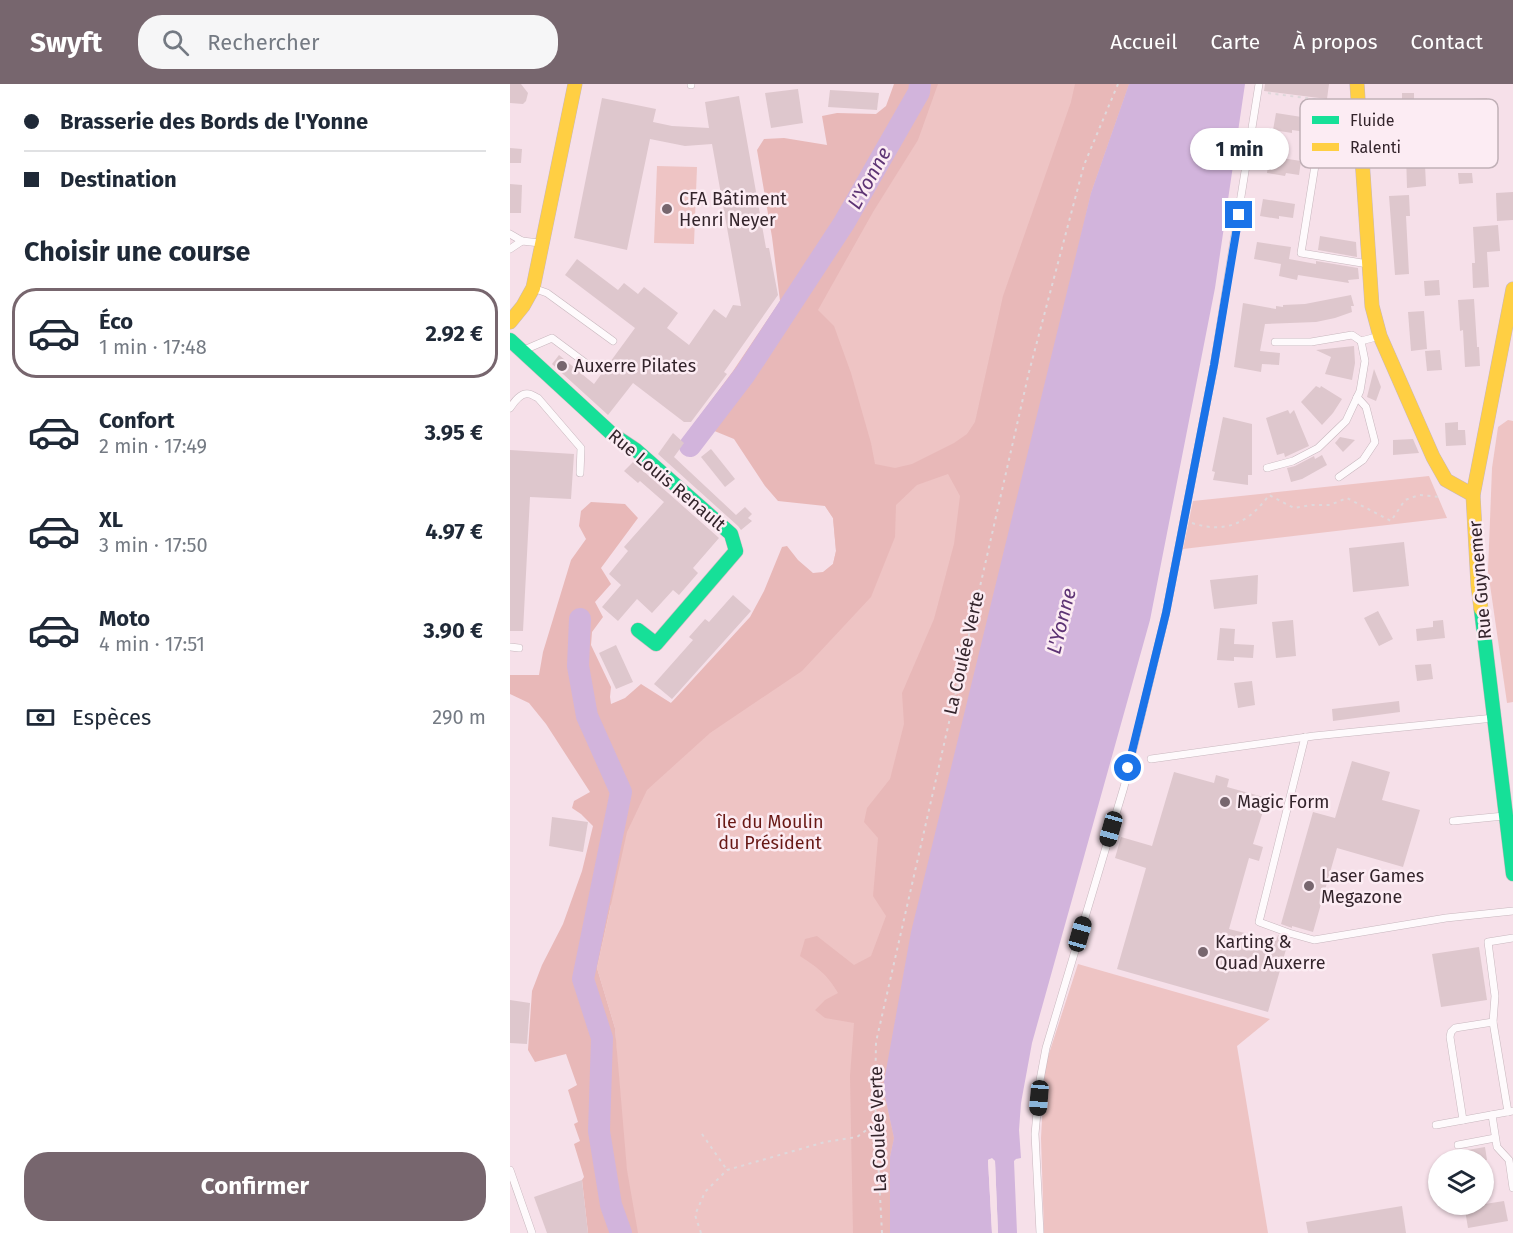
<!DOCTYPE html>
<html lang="fr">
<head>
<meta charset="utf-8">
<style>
	:root { --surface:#fff; --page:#f6f6f7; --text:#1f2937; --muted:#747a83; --line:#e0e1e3; --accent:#77666e }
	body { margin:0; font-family:"Fira Sans",sans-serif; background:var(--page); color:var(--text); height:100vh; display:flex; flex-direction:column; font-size:22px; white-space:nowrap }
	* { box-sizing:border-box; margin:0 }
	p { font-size:20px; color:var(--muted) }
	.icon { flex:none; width:33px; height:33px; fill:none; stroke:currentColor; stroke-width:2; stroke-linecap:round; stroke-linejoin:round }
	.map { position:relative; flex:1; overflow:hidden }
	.details { display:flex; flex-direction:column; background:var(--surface); width:510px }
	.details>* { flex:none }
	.banner { display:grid; align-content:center; height:132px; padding:0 24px; background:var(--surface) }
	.fabs { position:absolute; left:918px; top:1065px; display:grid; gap:12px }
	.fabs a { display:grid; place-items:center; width:66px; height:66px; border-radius:50%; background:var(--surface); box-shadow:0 2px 4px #0004; font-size:30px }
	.end { position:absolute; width:27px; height:27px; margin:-14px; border:8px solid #1a73e8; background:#fff; box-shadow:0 0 0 3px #fff }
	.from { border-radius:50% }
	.bubble { position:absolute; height:42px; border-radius:21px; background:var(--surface); box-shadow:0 2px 4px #0004; font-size:20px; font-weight:700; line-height:42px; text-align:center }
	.car { position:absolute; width:18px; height:36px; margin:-18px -9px; border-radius:8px; box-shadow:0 0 4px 2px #0007; background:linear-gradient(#222 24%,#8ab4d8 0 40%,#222 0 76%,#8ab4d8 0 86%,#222 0) }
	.banner b { display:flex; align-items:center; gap:21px; height:57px; font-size:22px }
	.banner b+b { border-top:2px solid var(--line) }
	.banner i { width:15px; height:15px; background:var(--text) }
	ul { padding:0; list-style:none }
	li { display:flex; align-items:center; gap:18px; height:90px; margin:0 12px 9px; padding:0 12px; border:3px solid transparent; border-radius:24px }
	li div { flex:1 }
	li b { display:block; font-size:22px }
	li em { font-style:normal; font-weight:700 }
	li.on { border-color:var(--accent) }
	li>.icon { width:54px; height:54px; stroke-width:1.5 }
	h2 { padding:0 24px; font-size:27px; line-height:72px }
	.pay { display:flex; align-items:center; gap:15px; height:66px; padding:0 24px; font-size:22px }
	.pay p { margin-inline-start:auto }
	.primary-button { display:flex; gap:12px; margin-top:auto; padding:12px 24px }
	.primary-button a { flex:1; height:69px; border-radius:24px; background:var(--accent); color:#fff; font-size:24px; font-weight:700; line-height:69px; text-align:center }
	header { display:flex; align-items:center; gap:36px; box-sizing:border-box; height:84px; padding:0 30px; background:var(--accent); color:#fff }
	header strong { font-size:28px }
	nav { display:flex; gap:33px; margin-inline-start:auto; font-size:21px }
	.search { width:420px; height:54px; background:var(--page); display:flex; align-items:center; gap:15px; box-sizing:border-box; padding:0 21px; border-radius:24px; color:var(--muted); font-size:22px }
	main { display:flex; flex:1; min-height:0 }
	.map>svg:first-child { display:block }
	.green { fill:#eec4c4 }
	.forest { fill:#e8b8b8 }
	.water { fill:#d2b4dc }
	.pier { fill:#f6e0e9 }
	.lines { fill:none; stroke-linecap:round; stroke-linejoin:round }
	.river { stroke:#d2b4dc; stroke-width:22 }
	.building { fill:#dec7cd }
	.lane-casing { stroke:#c8b7be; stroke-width:8 }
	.fast-casing { stroke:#c8b7be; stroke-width:15 }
	.slow-casing { stroke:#c8b7be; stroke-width:15 }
	.path { stroke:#dfd8db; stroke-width:2; stroke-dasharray:3 4.5; stroke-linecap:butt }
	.lane { stroke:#fefafc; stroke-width:7 }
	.fast { stroke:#16e098; stroke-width:14 }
	.slow { stroke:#ffcf43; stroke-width:14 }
	.route { stroke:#1a73e8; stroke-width:8 }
	.poi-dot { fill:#77666e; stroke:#fcecf3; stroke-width:2 }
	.labels { text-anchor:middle; stroke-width:5; stroke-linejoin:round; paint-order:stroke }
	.poi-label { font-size:18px; fill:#33242b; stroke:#fcecf3; text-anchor:start }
	.street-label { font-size:18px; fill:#33242b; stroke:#fcecf3 }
	.park-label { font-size:18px; fill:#681815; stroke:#fcecf3 }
	.water-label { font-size:20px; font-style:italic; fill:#5d3374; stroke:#fcecf3 }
	.key { fill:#fcecf3; stroke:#c0b0b7; stroke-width:1.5 }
	.key-label { font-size:16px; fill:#33242b }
</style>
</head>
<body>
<header>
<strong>Swyft</strong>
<div class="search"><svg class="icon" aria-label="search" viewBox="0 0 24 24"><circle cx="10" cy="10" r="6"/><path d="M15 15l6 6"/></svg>Rechercher</div>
<nav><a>Accueil</a><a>Carte</a><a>À propos</a><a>Contact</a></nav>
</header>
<main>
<section class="details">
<div class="banner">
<b><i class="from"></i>Brasserie des Bords de l'Yonne</b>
<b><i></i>Destination</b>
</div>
<h2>Choisir une course</h2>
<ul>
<li class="on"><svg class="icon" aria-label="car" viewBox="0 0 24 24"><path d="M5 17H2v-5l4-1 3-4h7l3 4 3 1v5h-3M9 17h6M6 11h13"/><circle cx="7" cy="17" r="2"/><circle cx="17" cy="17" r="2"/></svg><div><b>Éco</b><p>1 min · 17:48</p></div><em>2.92 €</em></li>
<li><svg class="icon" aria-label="car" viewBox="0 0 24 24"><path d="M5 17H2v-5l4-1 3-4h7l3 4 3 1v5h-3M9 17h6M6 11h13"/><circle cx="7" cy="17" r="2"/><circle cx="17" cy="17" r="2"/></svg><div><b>Confort</b><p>2 min · 17:49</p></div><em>3.95 €</em></li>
<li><svg class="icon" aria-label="car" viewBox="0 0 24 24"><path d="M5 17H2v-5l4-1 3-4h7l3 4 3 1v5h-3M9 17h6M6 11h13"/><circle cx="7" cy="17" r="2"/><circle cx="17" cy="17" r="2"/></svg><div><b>XL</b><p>3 min · 17:50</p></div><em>4.97 €</em></li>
<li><svg class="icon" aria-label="car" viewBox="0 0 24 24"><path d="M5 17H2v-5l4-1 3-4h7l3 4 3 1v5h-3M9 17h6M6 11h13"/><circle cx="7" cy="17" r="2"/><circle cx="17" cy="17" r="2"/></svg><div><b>Moto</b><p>4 min · 17:51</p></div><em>3.90 €</em></li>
</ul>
<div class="pay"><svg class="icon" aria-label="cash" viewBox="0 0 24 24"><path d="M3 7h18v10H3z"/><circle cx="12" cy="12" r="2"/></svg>Espèces<p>290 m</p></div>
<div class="primary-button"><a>Confirmer</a></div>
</section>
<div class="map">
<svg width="1003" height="1149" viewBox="0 0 1003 1149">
	<rect width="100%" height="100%" fill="#f6e0e9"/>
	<!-- green -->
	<g class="green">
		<path d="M393,0H622L380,1149H118L105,944L87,884L101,821L93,673L161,619L323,480L326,467L323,434L315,422L256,263Z"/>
		<path d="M147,82L187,83L184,160L144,159Z"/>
		<path d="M998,336L1003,337V618L997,619L978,487L982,384L988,343Z"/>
		<path d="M919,392L937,434L673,465L683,417Z"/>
		<path d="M568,880L760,935L727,962L758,1149H534L531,1054L535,982Z"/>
	</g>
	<!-- forest -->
	<path class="forest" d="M384,0H428L408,56L363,128L308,226L324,242L341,289L361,359L365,380L385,384L402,380L444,359L457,350L465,338L493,212L561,18L565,0H619L581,109L373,1003L384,1054L380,1073V1149H343L340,992L344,939L315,934L305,926L315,916L328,909C317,890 308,884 290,872L295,855L307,852L344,881L361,872L376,832L363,812L368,754L354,738L357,724L380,695L394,640L392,609L424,535L444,460L450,412L438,390L407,401L386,421L385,453L361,513L292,587L200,649L137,706L117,748L87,884L105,944L117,1086L128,1149H78L72,1096L74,1093L64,1060L70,1057L64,1040L68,1038L58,1006L67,1001L56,970L25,978L18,966L22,907L32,881L53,840L72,787L83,742L71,730L62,724L64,717L80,708L36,640L19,619L0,610V591H29L33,568L61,476L76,455L69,442L71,427L81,418L115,420L128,434L91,484L101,500L85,518L93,533L82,548L81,561L101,603L100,613L101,620L115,614L131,600L161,619L240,533L254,507L272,463L277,462L288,476L303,489L313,488L323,480L326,467L323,434L315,422L268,417L255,402L224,355L202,346L177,349L223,287L270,217L262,153L247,66L254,55L274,54L317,61L312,32L327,29L366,30L376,22Z"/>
	<!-- water -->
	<path class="water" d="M619,0H735L705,204L640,536L522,959L511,1019L509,1046L511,1074L506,1075L504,1077L507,1149H488L485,1077L480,1075L478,1076L482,1149H380V1073L384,1054L373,1003L401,848L581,109Z"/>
	<!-- pier -->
	<path class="pier" d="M482,1074L485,1077L488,1149H482L478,1076Z"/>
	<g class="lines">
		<!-- river -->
		<g class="river">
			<path d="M180,362L235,290L334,139L409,8L410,0"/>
			<path d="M70,535L68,582L77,632L111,708L73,895L92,954L89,1047L101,1121L111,1149"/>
		</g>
	</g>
	<!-- building -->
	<g class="building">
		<path d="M0,0H11L18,9L16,17L13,20L0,19Z"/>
		<path d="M755,0H819L817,15L754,7Z"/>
		<path d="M288,5L293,39L261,44L255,9Z"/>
		<path d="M320,6L369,9L367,26L318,23Z"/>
		<rect x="892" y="9" width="12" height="11"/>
		<path d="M229,12L256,164H259L268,211L214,288L217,290L181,338H174L123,299L98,331L42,280L49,271L84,300L125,244L55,191L67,175L108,206L114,199L128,210L134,203L168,229L157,244L179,261L204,225L216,234L223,221L231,222L202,60L175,62L140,55L117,166L64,154L92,14L146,25L143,38L162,42L199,44L195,18Z"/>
		<path d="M977,14L979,39L962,40V31H958L957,15Z"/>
		<path d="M766,29L798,34L796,48L782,46V49L763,46Z"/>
		<path d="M897,35H908V50L906,51L907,81H915L916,102L897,104L896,69L870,70V61L895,59L894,45L897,44Z"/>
		<path d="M0,64L12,65L11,79H0Z"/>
		<path d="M759,72L791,77L789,91L776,89L775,92L757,89Z"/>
		<path d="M948,89H962L963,99L949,100Z"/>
		<path d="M0,100L12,101L11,129H0Z"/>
		<path d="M1003,108V136L987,137L986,109Z"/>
		<path d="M899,111L900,132H896L899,190L885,191L879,112Z"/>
		<path d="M753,115L785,120L783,134L769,132V135L750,132Z"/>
		<path d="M988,141L990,167L977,168L979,203L963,204L962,179H965L963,143Z"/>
		<path d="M810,152L846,158L847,173L808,166Z"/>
		<path d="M747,158L781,163L779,175L806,180V177L848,184L849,195L838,196L839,199L788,191L787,196L769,192L771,180L744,175Z"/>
		<path d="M929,196L930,211L915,212L914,197Z"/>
		<path d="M841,211L844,222H841L842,228L825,234L806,238L755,240L750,267L770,269L769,281L752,280L751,288L724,283L733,219L766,225V222L773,223V221L795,220Z"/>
		<path d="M964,215L967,261V263H969L970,282L955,283L953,246L950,247L948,216Z"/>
		<path d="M914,227L917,265L901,267L898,228Z"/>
		<path d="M844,262L845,279L842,296L815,290L821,273L806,266Z"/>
		<path d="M930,266L932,286L917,287L915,267Z"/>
		<path d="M864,285L871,303L866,317L857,313Z"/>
		<path d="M806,302L810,304L811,302L832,315L823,329L812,341L791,318Z"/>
		<path d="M778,326L780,330L784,326L799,362L775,373L774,369L767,371L756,334Z"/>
		<path d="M713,333L742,340V391H738V401L703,396L705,388L702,387Z"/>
		<path d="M948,338V346H955L956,361L936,362L935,339Z"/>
		<path d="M163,349L174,359L164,373L226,431L235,423L242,430L238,434L242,437L231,446L228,442L148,370Z"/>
		<path d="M830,353L845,356L833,368L825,359Z"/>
		<path d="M903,355L909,369L883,371V356Z"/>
		<path d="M201,365L225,395L215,403L191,373Z"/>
		<path d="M0,366L64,370L61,415L20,413L13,547H0Z"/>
		<path d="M812,371L817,381L792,395L781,398L777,384L785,382L804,372L805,375Z"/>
		<path d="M123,378L209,454L183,484L188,489L169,511L163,506L142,529L127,515L108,537L92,523L111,501L99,490L118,467L114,463L154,418L130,397L128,399L114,387Z"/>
		<path d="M894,458L899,502L843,508L839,464Z"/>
		<path d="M748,491L747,520L704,525L700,496Z"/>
		<path d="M223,511L241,527L162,615L144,600L183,556L179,553L195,535L199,538Z"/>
		<path d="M868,527L883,555L869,562L854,534Z"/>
		<path d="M783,536L786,572L766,574L762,538Z"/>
		<path d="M933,536L935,554L907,557L906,545L923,543V537Z"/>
		<path d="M710,544L725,545L724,560L744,561L743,574L724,573V577L707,576Z"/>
		<path d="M106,561L123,598L106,605L89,569Z"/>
		<path d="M921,580L923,595L907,597L905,581Z"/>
		<path d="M742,597L745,621L728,624L724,599Z"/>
		<path d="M889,617L890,628L823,637L822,625Z"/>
		<path d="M842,677L880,688L872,716L910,726L893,783L827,764L803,848L782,842V844L771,840L803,728L825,734Z"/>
		<path d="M664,688L704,699L706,691L719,695L717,703L757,714L743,760L753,763L749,777L739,774L719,845L766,857L768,851L779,855L758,928L607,885L636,784L605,774L611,753L642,762Z"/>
		<path d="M42,733L78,738L73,768L39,762Z"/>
		<path d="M969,863L977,916L931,923L922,870Z"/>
		<path d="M0,916L20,919L17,960L0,959Z"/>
		<path d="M975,1063L977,1076H934V1070Z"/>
		<path d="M72,1096L78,1149H37L24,1113Z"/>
		<path d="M994,1117L998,1137L958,1144L954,1120H975Z"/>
		<path d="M892,1122L896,1149H798L796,1138Z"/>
	</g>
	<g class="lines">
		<!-- lane casing -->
		<g class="lane-casing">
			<g id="lane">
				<path d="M181,0V1"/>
				<path d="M848,51L811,44L791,169L858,180"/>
				<path d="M0,150L12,157"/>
				<path d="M0,165L12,157L30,159"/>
				<path d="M23,204L37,209L103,257"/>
				<path d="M765,258H801L842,251L851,257L870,252"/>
				<path d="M14,266L42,254L81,283"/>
				<path d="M0,324C4,318 11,308 19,310C22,310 25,313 28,314L71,364L70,389"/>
				<path d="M757,384L783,377L808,364L836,337L850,307L855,277L851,257"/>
				<path d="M829,393L853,376L865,358L856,323L847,313"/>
				<path d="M0,563L9,564"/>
				<path d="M795,653L749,838L779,849L804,856L936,834L1003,827"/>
				<path d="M641,675L804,652L984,634"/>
				<path d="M943,737L994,732"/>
				<path d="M983,938L985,912L978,858L1003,854"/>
				<path d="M982,1031L987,1063L999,1076L1003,1104"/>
				<path d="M953,1036L940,953L941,948L945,944L983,938L998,1028"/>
				<path d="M926,1041L1003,1027"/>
				<path d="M948,1061L985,1054"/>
				<path d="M0,1086L22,1149"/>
				<path d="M530,1149L525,1050L530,996L536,964L614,703L656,529L704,281L749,0"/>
			</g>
		</g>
		<!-- fast casing -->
		<g class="fast-casing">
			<g id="fast">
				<path d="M0,256L102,350L126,366L221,450L226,467L146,560L128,546"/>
				<path d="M971,525L1003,790"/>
			</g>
		</g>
		<!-- slow casing -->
		<g class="slow-casing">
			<g id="slow">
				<path d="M847,0L862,222L870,252L923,373L936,396L963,411"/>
				<path d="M0,238L13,222L23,204L65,0"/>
				<path d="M971,525L968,501L963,411L1003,205"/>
			</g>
		</g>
		<!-- path -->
		<g class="path">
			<path d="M758,9L833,19"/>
			<path d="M682,439C715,450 739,439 759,411L784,424L802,421H820L837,414L881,437L895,416L909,411L932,413"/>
			<path d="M192,1050L217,1086"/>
			<path d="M191,1149L185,1131L195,1108L217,1086L315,1058L347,1053L366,1039"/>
			<path d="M372,1149L365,1017L366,958L519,288L574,81L608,0"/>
		</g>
		<!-- lane -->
		<use href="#lane" class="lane"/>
		<!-- fast -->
		<use href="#fast" class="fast"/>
		<!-- slow -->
		<use href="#slow" class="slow"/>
	</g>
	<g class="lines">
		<!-- route -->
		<path class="route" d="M618,684L656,529L704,281L729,131"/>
	</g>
	<!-- markers -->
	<g class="poi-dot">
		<circle cx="157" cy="125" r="6"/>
		<circle cx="52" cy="282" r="6"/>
		<circle cx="715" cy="718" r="6"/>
		<circle cx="799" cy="802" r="6"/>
		<circle cx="693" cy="868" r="6"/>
	</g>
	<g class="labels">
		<!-- poi labels -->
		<g class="poi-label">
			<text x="169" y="121">CFA Bâtiment<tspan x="169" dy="21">Henri Neyer</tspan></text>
			<text x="64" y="288">Auxerre Pilates</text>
			<text x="727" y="724">Magic Form</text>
			<text x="811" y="798">Laser Games<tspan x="811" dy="21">Megazone</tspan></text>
			<text x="705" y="864">Karting &amp;<tspan x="705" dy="21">Quad Auxerre</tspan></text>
		</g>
		<!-- street labels -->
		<g class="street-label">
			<text transform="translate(157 396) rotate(40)" y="6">Rue Louis Renault</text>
			<text transform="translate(970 496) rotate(-95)" y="6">Rue Guynemer</text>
			<text transform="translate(454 569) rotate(-77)" y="6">La Coulée Verte</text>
			<text transform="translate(368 1045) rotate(-92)" y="6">La Coulée Verte</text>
		</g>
		<!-- park labels -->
		<g class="park-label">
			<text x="260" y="744">île du Moulin<tspan x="260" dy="21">du Président</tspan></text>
		</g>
		<!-- water labels -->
		<g class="water-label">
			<text transform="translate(359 94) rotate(-61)" y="7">L'Yonne</text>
			<text transform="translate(551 537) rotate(-76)" y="7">L'Yonne</text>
		</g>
	</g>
	<!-- legend -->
	<rect x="790" y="15" width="198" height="69" rx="9" class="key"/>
	<rect x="802" y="32" width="27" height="8" fill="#16e098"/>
	<rect x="802" y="59" width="27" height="8" fill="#ffcf43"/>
	<g class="key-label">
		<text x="840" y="42">Fluide</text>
		<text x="840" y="69">Ralenti</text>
	</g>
</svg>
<div class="fabs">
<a><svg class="icon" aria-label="layers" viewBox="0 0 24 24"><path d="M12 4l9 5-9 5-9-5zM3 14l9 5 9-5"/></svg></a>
</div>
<i class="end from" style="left:618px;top:684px"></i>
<i class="end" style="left:729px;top:131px"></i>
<div class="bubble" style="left:680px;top:44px;width:99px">1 min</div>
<i class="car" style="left:601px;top:745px;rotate:196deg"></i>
<i class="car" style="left:570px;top:850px;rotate:16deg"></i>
<i class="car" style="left:529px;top:1014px;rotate:185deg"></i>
</div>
</main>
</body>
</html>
